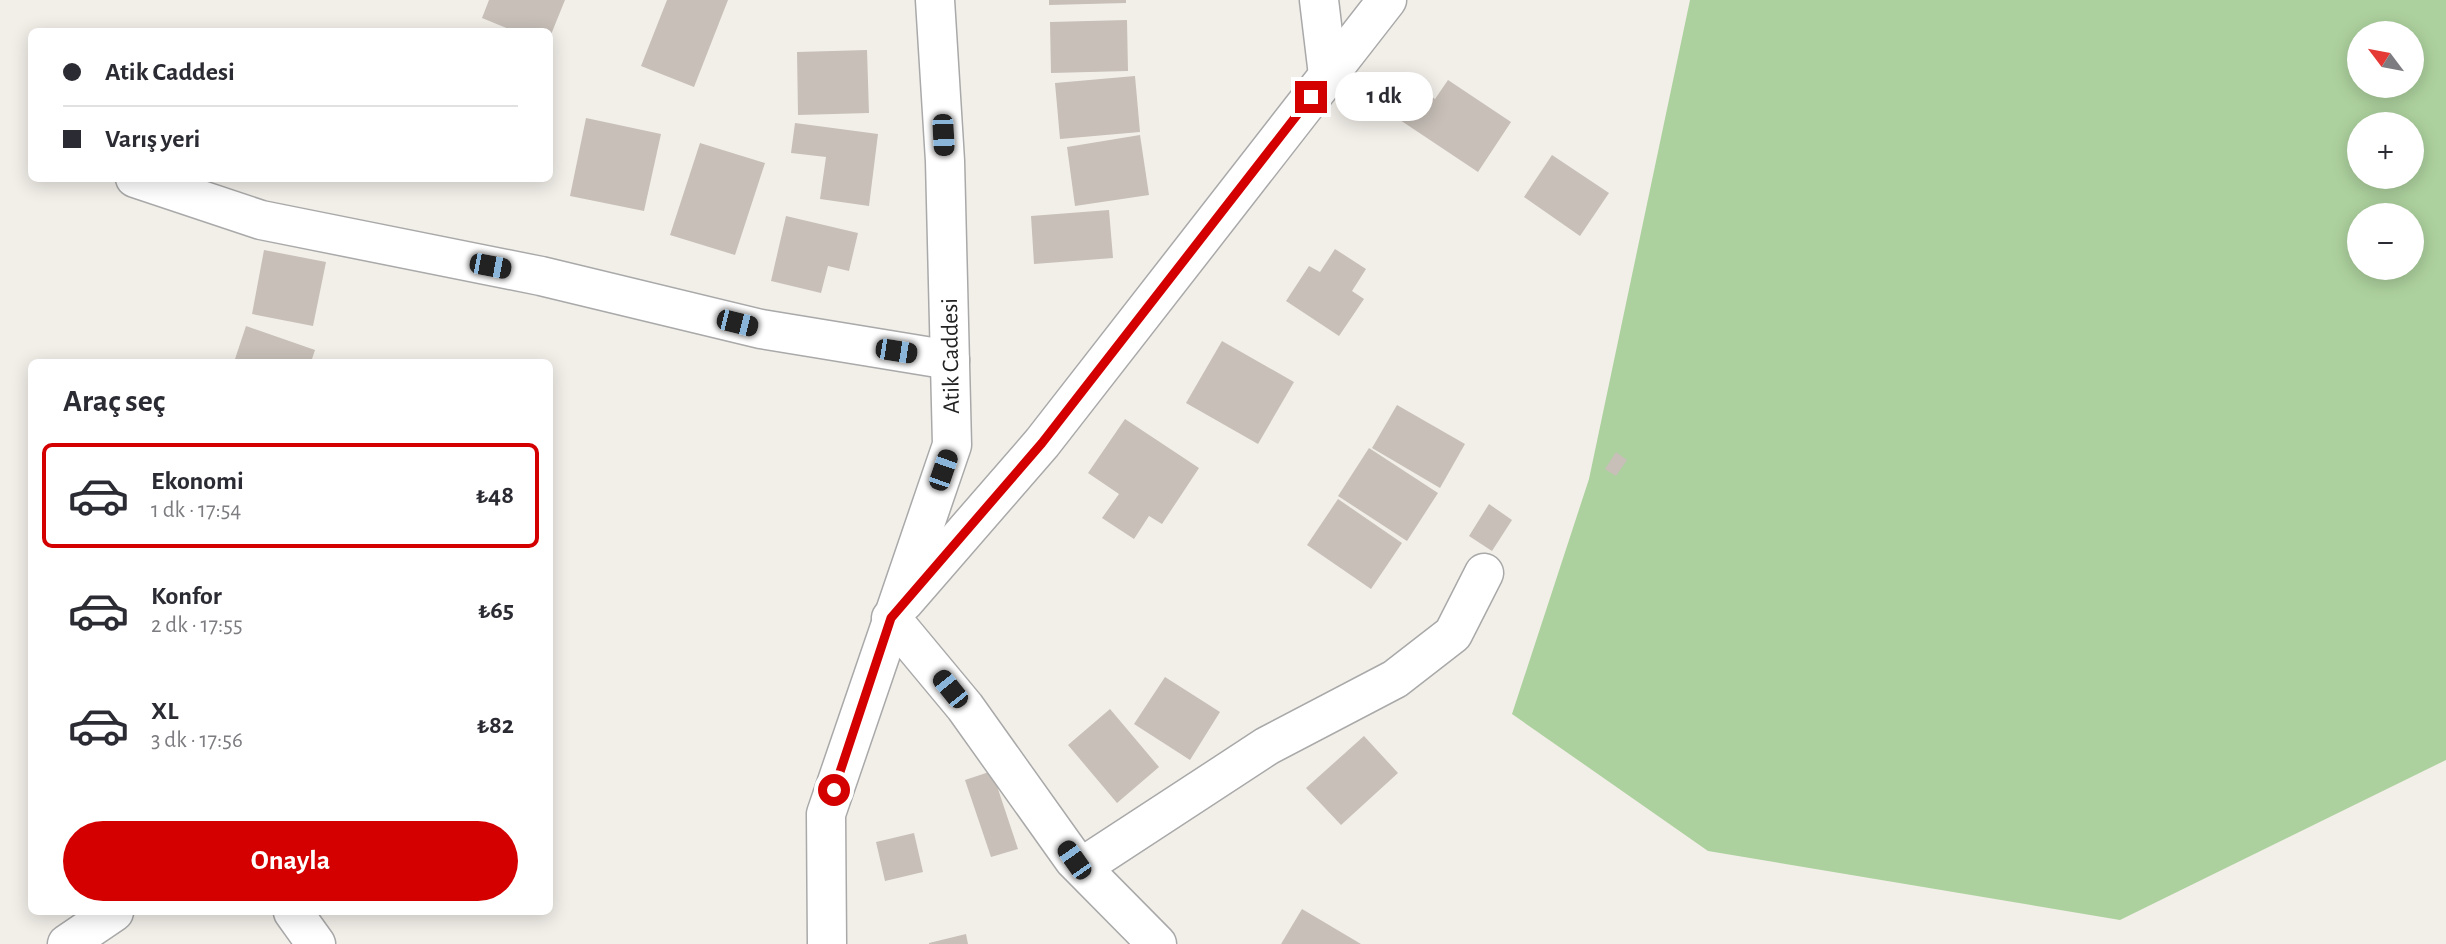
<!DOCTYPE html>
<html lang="tr">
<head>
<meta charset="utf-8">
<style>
	:root { --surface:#fff; --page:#f7f7f7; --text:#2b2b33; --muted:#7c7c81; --line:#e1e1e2; --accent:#d40000 }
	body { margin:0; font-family:"Alegreya Sans",sans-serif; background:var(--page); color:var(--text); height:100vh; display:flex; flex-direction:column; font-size:26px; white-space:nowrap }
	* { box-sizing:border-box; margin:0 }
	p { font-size:23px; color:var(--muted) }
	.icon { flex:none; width:38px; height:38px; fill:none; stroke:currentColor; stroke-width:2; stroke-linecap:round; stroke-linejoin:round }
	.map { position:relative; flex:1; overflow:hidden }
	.panel { position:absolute; left:28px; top:359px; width:525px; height:556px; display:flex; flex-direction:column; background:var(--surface); border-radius:10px; box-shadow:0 4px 18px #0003 }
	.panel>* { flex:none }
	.hud { position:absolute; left:28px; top:28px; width:525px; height:154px; border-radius:10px; box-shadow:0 4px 18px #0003; display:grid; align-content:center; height:154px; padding:0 35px; background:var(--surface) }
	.needle { width:46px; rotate:302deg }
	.tools { position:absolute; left:2347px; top:21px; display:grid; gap:14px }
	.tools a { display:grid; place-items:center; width:77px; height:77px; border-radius:50%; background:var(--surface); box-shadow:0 4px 18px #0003; font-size:35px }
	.end { position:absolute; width:32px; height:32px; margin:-16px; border:9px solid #d40000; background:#fff; box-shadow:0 0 0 4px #fff }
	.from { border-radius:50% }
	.bubble { position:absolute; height:49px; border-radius:24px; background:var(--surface); box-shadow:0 4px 18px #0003; font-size:23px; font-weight:700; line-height:49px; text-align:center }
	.car { position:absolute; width:21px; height:42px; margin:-21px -10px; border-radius:9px; box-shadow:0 0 5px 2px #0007; background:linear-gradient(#222 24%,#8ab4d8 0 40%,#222 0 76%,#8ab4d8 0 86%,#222 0) }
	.hud b { display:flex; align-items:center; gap:24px; height:66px; font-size:26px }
	.hud b+b { border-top:2px solid var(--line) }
	.hud i { width:18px; height:18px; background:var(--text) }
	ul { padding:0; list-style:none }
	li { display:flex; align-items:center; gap:21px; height:105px; margin:0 14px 10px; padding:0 21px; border:4px solid transparent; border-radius:10px }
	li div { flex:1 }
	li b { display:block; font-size:26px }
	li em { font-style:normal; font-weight:700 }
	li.current { border-color:var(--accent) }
	li>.icon { width:63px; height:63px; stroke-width:1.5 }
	h2 { padding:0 35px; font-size:32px; line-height:84px }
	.cta { display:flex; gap:14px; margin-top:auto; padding:14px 35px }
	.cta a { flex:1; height:80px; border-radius:42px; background:var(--accent); color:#fff; font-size:28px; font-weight:700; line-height:80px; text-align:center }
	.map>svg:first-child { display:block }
	.forest { fill:#add19e; fill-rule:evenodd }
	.building { fill:#c7bfb8 }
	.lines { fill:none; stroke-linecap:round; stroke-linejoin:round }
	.minor-casing { stroke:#a9a9a9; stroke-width:41 }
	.tertiary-casing { stroke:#a9a9a9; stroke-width:41 }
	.minor { stroke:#fff; stroke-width:38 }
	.tertiary { stroke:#fff; stroke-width:38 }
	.route { stroke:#d40000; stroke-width:9 }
	.labels { text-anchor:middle; stroke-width:5; stroke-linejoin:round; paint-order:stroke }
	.street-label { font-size:24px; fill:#222; stroke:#fff }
</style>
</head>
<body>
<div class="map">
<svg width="2446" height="944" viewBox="0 0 2446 944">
	<rect width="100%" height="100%" fill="#f2efe9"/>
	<!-- forest -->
	<path class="forest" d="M1690,0H2446V760L2120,920L1708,851L1512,714L1589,479ZM2359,33H2412V86H2359ZM2359,124H2412V177H2359ZM2359,215H2412V268H2359Z"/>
	<!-- building -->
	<g class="building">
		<path d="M489,0H565L550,37V32H516L482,18Z"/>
		<path d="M667,0H728L694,87L641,66Z"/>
		<path d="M1049,0H1126V3L1049,5Z"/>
		<path d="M1127,20L1128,71L1051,73L1050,22Z"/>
		<path d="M867,50L869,113L798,115L797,52Z"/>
		<path d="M1135,76L1140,132L1060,139L1055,83Z"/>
		<path d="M1448,80L1511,122L1478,172L1397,118L1418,87L1435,99Z"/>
		<path d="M586,118L661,134L644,211L570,196Z"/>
		<path d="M795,123L878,134L869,206L820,199L826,157L791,153Z"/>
		<path d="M1140,135L1149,195L1075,206L1067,147Z"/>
		<path d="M700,143L765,163L735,255L670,235Z"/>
		<path d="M1552,155L1609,193L1580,236L1524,197Z"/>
		<path d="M1109,210L1113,258L1034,264L1031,216Z"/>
		<path d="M786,216L858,233L849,271L828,266L821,293L771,281Z"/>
		<path d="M1335,249L1366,269L1352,291L1364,299L1339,336L1286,301L1309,266L1320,272Z"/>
		<path d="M264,250L326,262L313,326L252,314Z"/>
		<path d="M246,326L315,350L311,362H234Z"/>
		<path d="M1222,341L1294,382L1258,444L1186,403Z"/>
		<path d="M1397,405L1465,444L1440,488L1372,448Z"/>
		<path d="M1125,419L1199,468L1162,524L1149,516L1134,539L1102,518L1119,494L1088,473Z"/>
		<path d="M1369,448L1438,493L1407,541L1338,496Z"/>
		<path d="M1616,452L1627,460L1616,476L1605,469Z"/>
		<path d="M1338,499L1402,543L1371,589L1307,545Z"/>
		<path d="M1489,504L1512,520L1492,551L1469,536Z"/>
		<path d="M1165,677L1220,712L1190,760L1134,724Z"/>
		<path d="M1110,709L1159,767L1117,803L1068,745Z"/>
		<path d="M1364,736L1398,773L1341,825L1306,788Z"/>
		<path d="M992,771L1018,849L991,857L965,780Z"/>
		<path d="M914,833L923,872L885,881L876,842Z"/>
		<path d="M1302,909L1361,944H1281Z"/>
		<path d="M966,934L968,944H929V943Z"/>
	</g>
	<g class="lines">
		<!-- minor casing -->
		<g class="minor-casing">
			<g id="minor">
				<path d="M1319,0L1328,75"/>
				<path d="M135,178L261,220L541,276L761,329L950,360"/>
				<path d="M891,618L965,707L1074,860L1157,944"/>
				<path d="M1082,867L1267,746L1395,679L1453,634L1484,573"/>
			</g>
		</g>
		<!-- tertiary casing -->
		<g class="tertiary-casing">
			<g id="tertiary">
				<path d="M904,602L1042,443L1387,0"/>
				<path d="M293,912L316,944"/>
				<path d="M67,944L114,912"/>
				<path d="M827,944L826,814L952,445L945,161L935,0"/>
			</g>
		</g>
		<!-- minor -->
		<use href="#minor" class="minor"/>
		<!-- tertiary -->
		<use href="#tertiary" class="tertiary"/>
	</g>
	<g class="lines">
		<!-- route -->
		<path class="route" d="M834,790L891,618L1042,443L1311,97"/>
	</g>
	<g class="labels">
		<!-- street labels -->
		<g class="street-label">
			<text transform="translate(950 356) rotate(-91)" y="8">Atik Caddesi</text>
		</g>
	</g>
</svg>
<div class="tools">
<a><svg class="needle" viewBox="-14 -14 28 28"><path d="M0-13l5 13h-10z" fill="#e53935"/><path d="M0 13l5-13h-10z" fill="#7c7c81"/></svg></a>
<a>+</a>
<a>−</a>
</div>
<i class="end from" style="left:834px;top:790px"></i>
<i class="end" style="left:1311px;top:97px"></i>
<div class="bubble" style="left:1335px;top:72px;width:98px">1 dk</div>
<i class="car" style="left:943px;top:135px;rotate:177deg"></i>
<i class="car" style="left:490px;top:266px;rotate:101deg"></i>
<i class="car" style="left:737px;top:323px;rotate:104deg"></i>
<i class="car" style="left:896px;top:351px;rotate:99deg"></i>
<i class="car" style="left:943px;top:470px;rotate:19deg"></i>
<i class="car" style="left:950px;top:689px;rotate:321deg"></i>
<i class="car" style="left:1074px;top:860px;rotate:325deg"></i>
<div class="hud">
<b><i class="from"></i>Atik Caddesi</b>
<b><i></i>Varış yeri</b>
</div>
<section class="panel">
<h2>Araç seç</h2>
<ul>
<li class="current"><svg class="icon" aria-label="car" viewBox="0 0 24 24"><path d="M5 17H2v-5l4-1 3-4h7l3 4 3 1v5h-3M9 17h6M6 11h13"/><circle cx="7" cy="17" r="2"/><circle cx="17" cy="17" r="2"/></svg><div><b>Ekonomi</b><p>1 dk · 17:54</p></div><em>₺48</em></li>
<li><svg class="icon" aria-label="car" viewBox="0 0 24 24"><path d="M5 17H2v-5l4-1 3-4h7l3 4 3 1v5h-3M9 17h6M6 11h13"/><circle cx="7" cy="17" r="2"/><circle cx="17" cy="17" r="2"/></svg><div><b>Konfor</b><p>2 dk · 17:55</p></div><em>₺65</em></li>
<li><svg class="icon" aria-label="car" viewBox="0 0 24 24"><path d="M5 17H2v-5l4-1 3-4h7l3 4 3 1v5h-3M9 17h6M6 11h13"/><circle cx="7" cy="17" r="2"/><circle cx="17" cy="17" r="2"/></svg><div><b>XL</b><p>3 dk · 17:56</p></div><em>₺82</em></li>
</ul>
<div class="cta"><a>Onayla</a></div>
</section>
</div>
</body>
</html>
